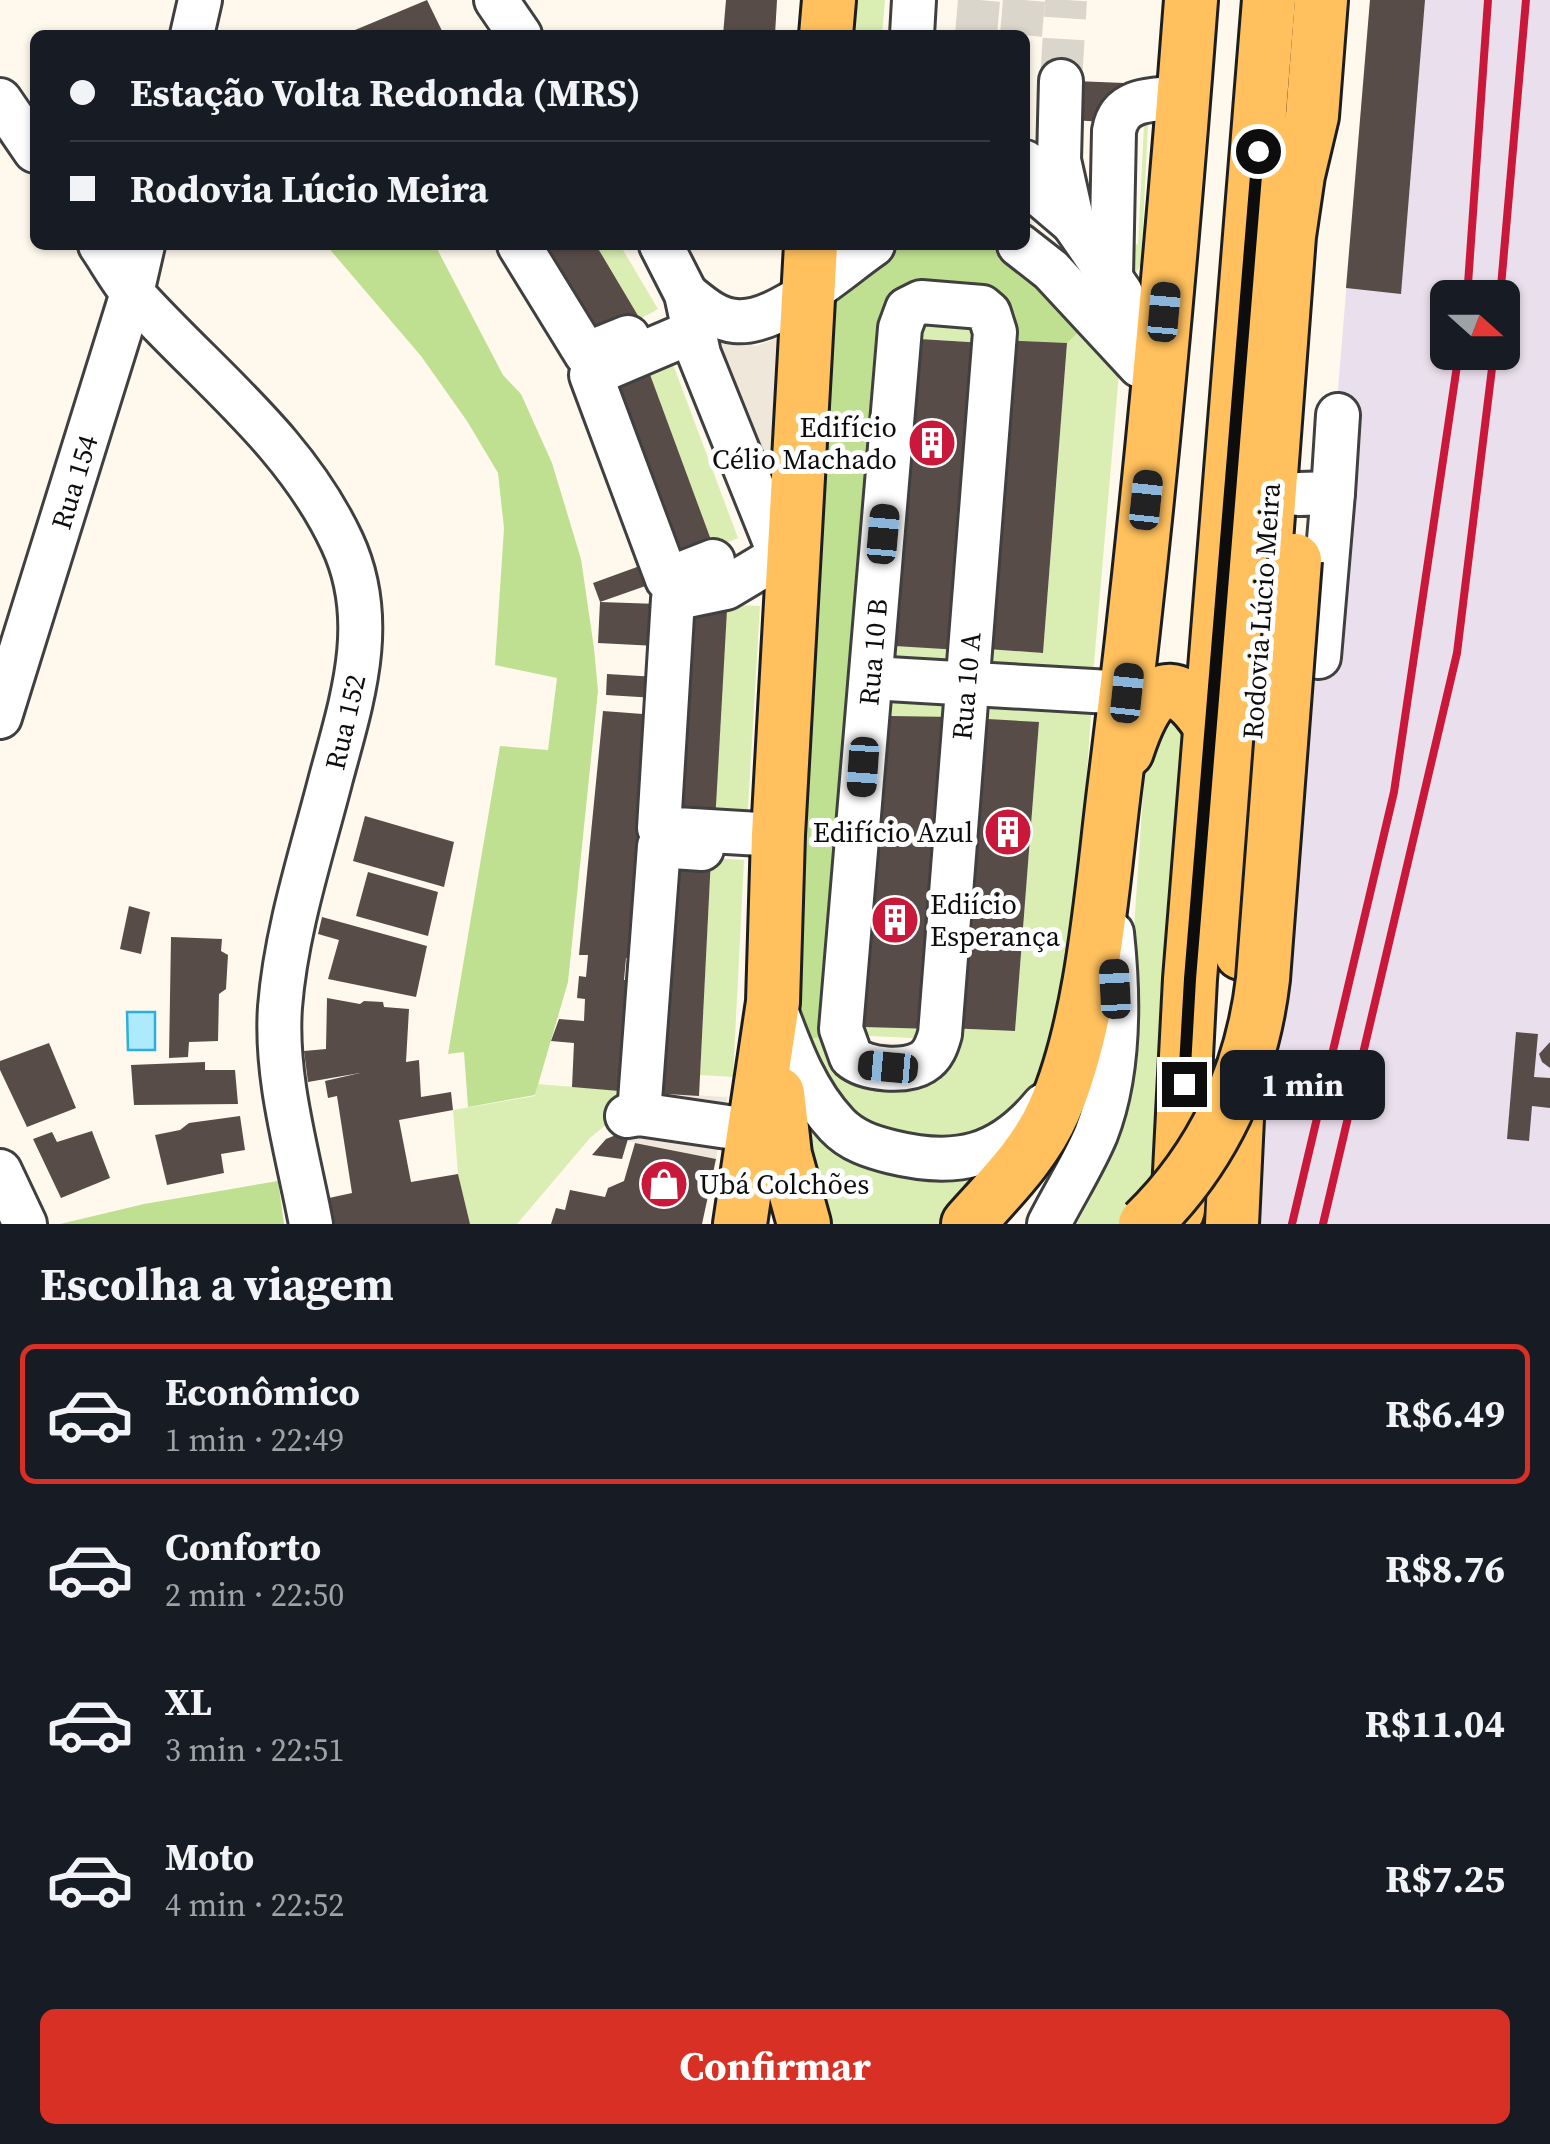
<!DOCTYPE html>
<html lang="pt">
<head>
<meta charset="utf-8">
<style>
	:root { --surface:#171b24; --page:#20242c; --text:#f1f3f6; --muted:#9ea1a6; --line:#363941; --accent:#d93025 }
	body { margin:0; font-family:"Source Serif 4",serif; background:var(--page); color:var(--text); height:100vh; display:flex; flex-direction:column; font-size:38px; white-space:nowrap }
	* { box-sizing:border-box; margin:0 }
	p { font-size:32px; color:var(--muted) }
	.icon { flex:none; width:55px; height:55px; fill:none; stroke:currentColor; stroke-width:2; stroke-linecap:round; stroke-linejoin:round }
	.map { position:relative; height:1224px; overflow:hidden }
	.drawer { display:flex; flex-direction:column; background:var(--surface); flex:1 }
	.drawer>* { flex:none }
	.top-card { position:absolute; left:30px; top:30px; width:1000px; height:220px; border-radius:15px; box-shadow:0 2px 8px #0004; display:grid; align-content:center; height:220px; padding:0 40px; background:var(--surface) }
	.needle { width:65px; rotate:111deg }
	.buttons { position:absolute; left:1430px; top:280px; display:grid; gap:20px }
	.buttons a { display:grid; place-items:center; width:90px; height:90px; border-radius:15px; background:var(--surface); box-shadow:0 2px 8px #0004; font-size:50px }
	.end { position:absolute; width:45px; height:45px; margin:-22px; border:12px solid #0d0d0d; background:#fff; box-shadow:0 0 0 5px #fff }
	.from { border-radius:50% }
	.bubble { position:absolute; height:70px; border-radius:15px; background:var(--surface); box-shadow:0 2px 8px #0004; font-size:32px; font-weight:700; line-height:70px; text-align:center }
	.car { position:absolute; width:30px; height:60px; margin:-30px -15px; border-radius:12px; box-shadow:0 0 8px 2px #0007; background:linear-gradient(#222 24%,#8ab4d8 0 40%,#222 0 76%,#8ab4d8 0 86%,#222 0) }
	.top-card b { display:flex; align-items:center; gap:35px; height:95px; font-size:38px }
	.top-card b+b { border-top:2px solid var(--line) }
	.top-card i { width:25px; height:25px; background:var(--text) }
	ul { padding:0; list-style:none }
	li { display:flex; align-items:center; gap:30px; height:140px; margin:0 20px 15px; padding:0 20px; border:5px solid transparent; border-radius:15px }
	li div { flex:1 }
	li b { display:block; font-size:38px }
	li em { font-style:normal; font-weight:700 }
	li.current { border-color:var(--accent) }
	li>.icon { width:90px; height:90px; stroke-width:1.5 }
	h2 { padding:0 40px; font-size:45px; line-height:120px }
	.button { display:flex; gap:20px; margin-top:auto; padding:20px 40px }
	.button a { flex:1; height:115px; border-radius:15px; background:var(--accent); color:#fff; font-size:40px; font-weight:700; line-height:115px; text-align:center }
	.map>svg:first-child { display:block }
	.industrial { fill:#eae0ed; fill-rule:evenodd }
	.green { fill:#daedb3 }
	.forest { fill:#c0e091 }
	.plaza { fill:#f0e7db }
	.water { fill:#aceafc; stroke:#2cafda; stroke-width:2.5 }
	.building { fill:#574c48 }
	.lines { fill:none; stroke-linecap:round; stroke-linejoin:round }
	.minor-tunnel { stroke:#dbd6cb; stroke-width:42; stroke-dasharray:42 21; stroke-linecap:butt }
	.minor-casing { stroke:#404040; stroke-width:48 }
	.major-casing { stroke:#1e1e1e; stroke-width:58 }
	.minor { stroke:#fff; stroke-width:42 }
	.major { stroke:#ffc05d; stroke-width:52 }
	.rail { stroke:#ca183b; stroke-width:8 }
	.major-bridge-casing { stroke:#1e1e1e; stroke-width:58; stroke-linecap:butt }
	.major-bridge { stroke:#ffc05d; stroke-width:52 }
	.route { stroke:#0d0d0d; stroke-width:12 }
	.labels { text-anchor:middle; stroke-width:10; stroke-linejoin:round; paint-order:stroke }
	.poi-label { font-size:28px; fill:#0d0d0d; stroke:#fff; text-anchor:end }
	.street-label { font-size:28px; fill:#0d0d0d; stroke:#fff }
</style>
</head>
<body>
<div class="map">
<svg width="1550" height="1224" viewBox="0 0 1550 1224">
	<rect width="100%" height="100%" fill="#fff9ed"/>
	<!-- industrial -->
	<path class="industrial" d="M1370,0H1550V1224H1253L1331,474ZM1448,298H1502V352H1448Z"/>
	<!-- green -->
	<g class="green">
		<path d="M852,0H885L882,35H849Z"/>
		<path d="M1144,125H1148L1141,265L1133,276L1117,252L1138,244Z"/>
		<path d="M596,245H620L658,309L640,319Z"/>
		<path d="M901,245H1004L1119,373L1093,675L973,669L974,648L1043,653L1067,344L1000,340L918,293L848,1076C860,1087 869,1088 885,1090C940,1094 938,1076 947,1028L1015,1031L1039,723L971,718L973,695L1092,701L1074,956L1036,1095L973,1149L859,1129L802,1040L833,311Z"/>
		<path d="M916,325L974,327L984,343L920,339L898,606L895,645L960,650L959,674L877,668Z"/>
		<path d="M668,351L738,538L714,548L645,361Z"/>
		<path d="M681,603L760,606L747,824L715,823Z"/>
		<path d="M875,693L957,696L955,717H889L864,1026L934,1029L933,1039L849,1035Z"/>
		<path d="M1159,717L1185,720L1164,1224H1077L1097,1179L1124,1078L1147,735Z"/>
		<path d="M711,858L744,860L733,1077L700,1075Z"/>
		<path d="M538,1084L622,1091L624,1110L590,1138L517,1224H470L458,1174L453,1110L535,1096Z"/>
		<path d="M822,1125L991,1160L956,1224H816L794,1132Z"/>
	</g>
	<!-- forest -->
	<g class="forest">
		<path d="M326,245H435L503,375L521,394L552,463L581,559L594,648L598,691L568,982L535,1095L468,1107L464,1052L448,1054L500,746L548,750L557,678L495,665L504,528L498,473L467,421L421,356Z"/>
		<path d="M901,245H1004L1089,322L1067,343L1000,340L918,293L833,1035L802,1040L795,1014L799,893L833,311C840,276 873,262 901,245Z"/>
		<path d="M278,1181L284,1224H60L144,1204Z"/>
	</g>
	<!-- plaza -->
	<g class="plaza">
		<path d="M786,335L779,502L714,338L756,346Z"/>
		<path d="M622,1091L727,1097L716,1159L627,1141L631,1129Z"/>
	</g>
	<!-- water -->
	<path class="water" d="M127,1012H155V1050H128Z"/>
	<!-- building -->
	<g class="building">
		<path d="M427,0L444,35H356L355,30Z"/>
		<path d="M726,0H777L775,35H723Z"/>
		<path d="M1370,0H1425L1401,294L1346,288Z"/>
		<path d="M1074,81L1150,84L1148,125L1073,120Z"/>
		<path d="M533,245H596L640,319L600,341Z"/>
		<path d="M920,339L984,343L960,650L895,646Z"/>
		<path d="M1000,340L1067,343L1043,653L974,648Z"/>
		<path d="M645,361L714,548L671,565L601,380Z"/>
		<path d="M648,563L654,583L600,602L659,604L656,646L598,643L600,602L593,583Z"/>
		<path d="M681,608L727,610L715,823L667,820Z"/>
		<path d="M607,674L657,677L656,698L606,695Z"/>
		<path d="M603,711L656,715L639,958H626L624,980H638L631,1092L572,1087L574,1043L551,1041L559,1019L584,1021L585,999L577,998L579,976L586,977L588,955H579Z"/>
		<path d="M889,716L955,717L934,1029L864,1027Z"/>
		<path d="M971,718L1039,722L1015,1031L947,1028Z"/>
		<path d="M365,816L454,842L444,887L353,861Z"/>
		<path d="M666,856L711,858L699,1096L651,1093Z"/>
		<path d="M368,872L438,892L428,936L356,916Z"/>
		<path d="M129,906L150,912L141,954L120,949Z"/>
		<path d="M322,917L427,946L416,997L328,979L339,940L318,934Z"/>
		<path d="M171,937L222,939L221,951L228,955L226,989L219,994L218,1041L189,1042L188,1057L169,1058Z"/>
		<path d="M327,998L360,1004L364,1001L383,1002L384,1007L409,1009L406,1062L419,1060L421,1097L451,1092L453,1110L399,1120L411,1182L458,1174L470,1224H334L329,1198L352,1193L337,1096L328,1098L325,1081L360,1073L308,1082L304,1051L326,1049Z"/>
		<path d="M1516,1032L1538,1034L1534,1077L1550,1078V1108L1532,1106L1529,1141L1507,1139Z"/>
		<path d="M1550,1042V1068L1542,1062L1539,1054Z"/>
		<path d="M49,1043L76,1108L27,1127L0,1070V1061Z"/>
		<path d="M205,1062V1070H235L238,1104L134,1105L131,1065Z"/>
		<path d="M240,1116L245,1150L221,1154L224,1173L167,1185L155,1135L180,1130L189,1123Z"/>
		<path d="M631,1129L622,1159L592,1155L606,1139Z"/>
		<path d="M92,1131L110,1178L61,1198L33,1139L52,1132L57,1142Z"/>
		<path d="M635,1143L716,1159L702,1224H551L556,1208L565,1210L570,1190L605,1197L608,1188L624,1181Z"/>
	</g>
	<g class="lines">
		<!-- minor-tunnel -->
		<g class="minor-tunnel">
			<path d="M976,35L979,0"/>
			<path d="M1021,35L1024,0"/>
			<path d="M1061,81L1066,0"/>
		</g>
		<!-- minor casing -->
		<g class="minor-casing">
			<g id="minor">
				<path d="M496,0L520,35"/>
				<path d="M192,35L200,0"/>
				<path d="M912,35L914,0"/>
				<path d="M1061,81L1059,160L1073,223L1121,293L1157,384"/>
				<path d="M0,100L35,151"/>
				<path d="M1025,162L1033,189L1073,223"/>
				<path d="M100,245C111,261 121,280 134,295C207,376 295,441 342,542C379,621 352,700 331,778C312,852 286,930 280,1007C275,1079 298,1154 311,1224"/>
				<path d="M519,245L586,354L628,337"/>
				<path d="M661,245L686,294L699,354L788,575"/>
				<path d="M1019,245L1051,270L1140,366"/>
				<path d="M1111,275L1114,131C1120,96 1155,100 1184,98"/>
				<path d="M686,294C701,306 715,319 735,321C777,326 838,269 873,245"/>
				<path d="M921,302L982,307L989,313L995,332L940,1034C937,1045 933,1056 923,1062C906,1073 866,1070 851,1057L841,1029L900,328L907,309Z"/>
				<path d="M692,332L591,375L667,579L713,561"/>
				<path d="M1333,493L1338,415"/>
				<path d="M1299,494L1333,493L1319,657"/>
				<path d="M871,678L1127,693"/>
				<path d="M0,717L132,293L143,245"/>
				<path d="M778,835L659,828L673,599L726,588L781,555"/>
				<path d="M773,1002C789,1045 804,1090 837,1125C852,1141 872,1147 892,1152C957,1168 1001,1157 1044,1105"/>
				<path d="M639,1114L659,846L702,849"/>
				<path d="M627,1116L639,1114L755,1131"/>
				<path d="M0,1171L25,1224"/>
				<path d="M1049,1224C1064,1194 1083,1165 1096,1134C1120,1073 1119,998 1112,933"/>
			</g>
		</g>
		<!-- major casing -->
		<g class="major-casing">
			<g id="major">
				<path d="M826,35L829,0"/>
				<path d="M1127,751C1145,696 1168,661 1210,726"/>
				<path d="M1241,953L1252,727L1289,236L1298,175L1312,116L1321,0"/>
				<path d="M778,1093L785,1155L804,1224"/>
				<path d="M1178,1210L1190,979L1269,0"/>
				<path d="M740,1224L773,1002L778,835L811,245"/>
				<path d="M968,1224C999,1189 1035,1154 1054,1110C1093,1021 1102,888 1114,791C1147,528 1171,264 1191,0"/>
				<path d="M1232,1224L1239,1076"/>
			</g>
		</g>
		<!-- minor -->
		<use href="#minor" class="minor"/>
		<!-- major -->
		<use href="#major" class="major"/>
		<!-- rail -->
		<g class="rail">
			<path d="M1467,298L1488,0"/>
			<path d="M1500,298L1526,0"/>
			<path d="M1292,1224L1394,792L1459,352"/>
			<path d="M1323,1224L1457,653L1494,352"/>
		</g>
		<!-- major-bridge casing -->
		<g class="major-bridge-casing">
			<path id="major-bridge" d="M1145,1224C1213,1158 1252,1073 1263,979L1295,560"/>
		</g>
		<!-- major-bridge -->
		<use href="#major-bridge" class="major-bridge"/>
	</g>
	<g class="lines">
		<!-- route -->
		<path class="route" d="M1184,1084L1190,979L1258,151"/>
	</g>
	<!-- icons -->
	<defs>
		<g id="building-disc" transform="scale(2.5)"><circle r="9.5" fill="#ca183b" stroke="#fff"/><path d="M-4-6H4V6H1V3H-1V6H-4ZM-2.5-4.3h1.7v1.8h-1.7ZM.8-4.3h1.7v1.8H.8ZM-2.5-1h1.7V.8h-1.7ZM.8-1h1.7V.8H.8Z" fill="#fff"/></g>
		<g id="shop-disc" transform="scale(2.5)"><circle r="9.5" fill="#ca183b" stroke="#fff"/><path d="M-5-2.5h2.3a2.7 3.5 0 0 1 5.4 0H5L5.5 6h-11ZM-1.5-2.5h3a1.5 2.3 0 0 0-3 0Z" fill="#fff"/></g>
	</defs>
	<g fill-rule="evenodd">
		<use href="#building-disc" x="932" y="443"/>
		<use href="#building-disc" x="1008" y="832"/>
		<use href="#building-disc" x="895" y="920"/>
		<use href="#shop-disc" x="664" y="1184"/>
	</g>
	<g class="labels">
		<!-- poi labels -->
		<g class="poi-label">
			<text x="897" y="437">Edifício<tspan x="897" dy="32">Célio Machado</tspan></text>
			<text x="973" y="842">Edifício Azul</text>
			<text x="930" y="914" text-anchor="start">Ediício<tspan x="930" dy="32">Esperança</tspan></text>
			<text x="699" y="1194" text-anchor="start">Ubá Colchões</text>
		</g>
		<!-- street labels -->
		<g class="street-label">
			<text transform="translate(74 482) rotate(-73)" y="10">Rua 154</text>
			<text transform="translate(1261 611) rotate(-86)" y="10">Rodovia Lúcio Meira</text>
			<text transform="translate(873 652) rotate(-85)" y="10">Rua 10 B</text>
			<text transform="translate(966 686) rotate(-85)" y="10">Rua 10 A</text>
			<text transform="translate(345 722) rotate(-77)" y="10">Rua 152</text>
		</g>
	</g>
</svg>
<div class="buttons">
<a><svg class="needle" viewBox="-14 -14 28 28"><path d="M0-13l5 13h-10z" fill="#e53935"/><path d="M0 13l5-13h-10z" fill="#9ea1a6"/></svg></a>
</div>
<i class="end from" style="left:1258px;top:151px"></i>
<i class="end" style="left:1184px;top:1084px"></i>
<div class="bubble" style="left:1220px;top:1050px;width:165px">1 min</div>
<i class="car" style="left:1164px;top:312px;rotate:5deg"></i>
<i class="car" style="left:1146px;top:500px;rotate:6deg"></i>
<i class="car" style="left:883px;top:534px;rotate:5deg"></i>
<i class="car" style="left:1127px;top:693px;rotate:6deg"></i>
<i class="car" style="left:863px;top:767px;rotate:184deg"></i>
<i class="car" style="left:1115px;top:989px;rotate:357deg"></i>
<i class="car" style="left:888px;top:1067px;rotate:275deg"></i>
<div class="top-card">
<b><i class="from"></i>Estação Volta Redonda (MRS)</b>
<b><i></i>Rodovia Lúcio Meira</b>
</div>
</div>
<section class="drawer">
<h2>Escolha a viagem</h2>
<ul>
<li class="current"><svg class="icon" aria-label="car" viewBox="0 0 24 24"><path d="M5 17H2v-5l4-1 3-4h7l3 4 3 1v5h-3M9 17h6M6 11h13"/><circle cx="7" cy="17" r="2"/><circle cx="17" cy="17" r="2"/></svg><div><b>Econômico</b><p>1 min · 22:49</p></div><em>R$6.49</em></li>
<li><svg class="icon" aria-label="car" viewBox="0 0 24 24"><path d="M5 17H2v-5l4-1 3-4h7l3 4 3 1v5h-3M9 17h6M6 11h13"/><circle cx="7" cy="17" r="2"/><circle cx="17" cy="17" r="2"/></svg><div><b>Conforto</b><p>2 min · 22:50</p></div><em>R$8.76</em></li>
<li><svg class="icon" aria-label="car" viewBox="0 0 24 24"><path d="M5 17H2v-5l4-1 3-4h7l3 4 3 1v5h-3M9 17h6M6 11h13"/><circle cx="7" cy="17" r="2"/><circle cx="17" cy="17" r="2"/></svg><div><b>XL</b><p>3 min · 22:51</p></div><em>R$11.04</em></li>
<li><svg class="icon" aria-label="car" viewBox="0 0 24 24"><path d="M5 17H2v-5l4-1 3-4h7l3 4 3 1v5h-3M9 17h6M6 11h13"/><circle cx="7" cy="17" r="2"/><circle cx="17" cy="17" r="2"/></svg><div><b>Moto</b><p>4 min · 22:52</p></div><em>R$7.25</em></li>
</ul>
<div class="button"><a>Confirmar</a></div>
</section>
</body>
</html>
